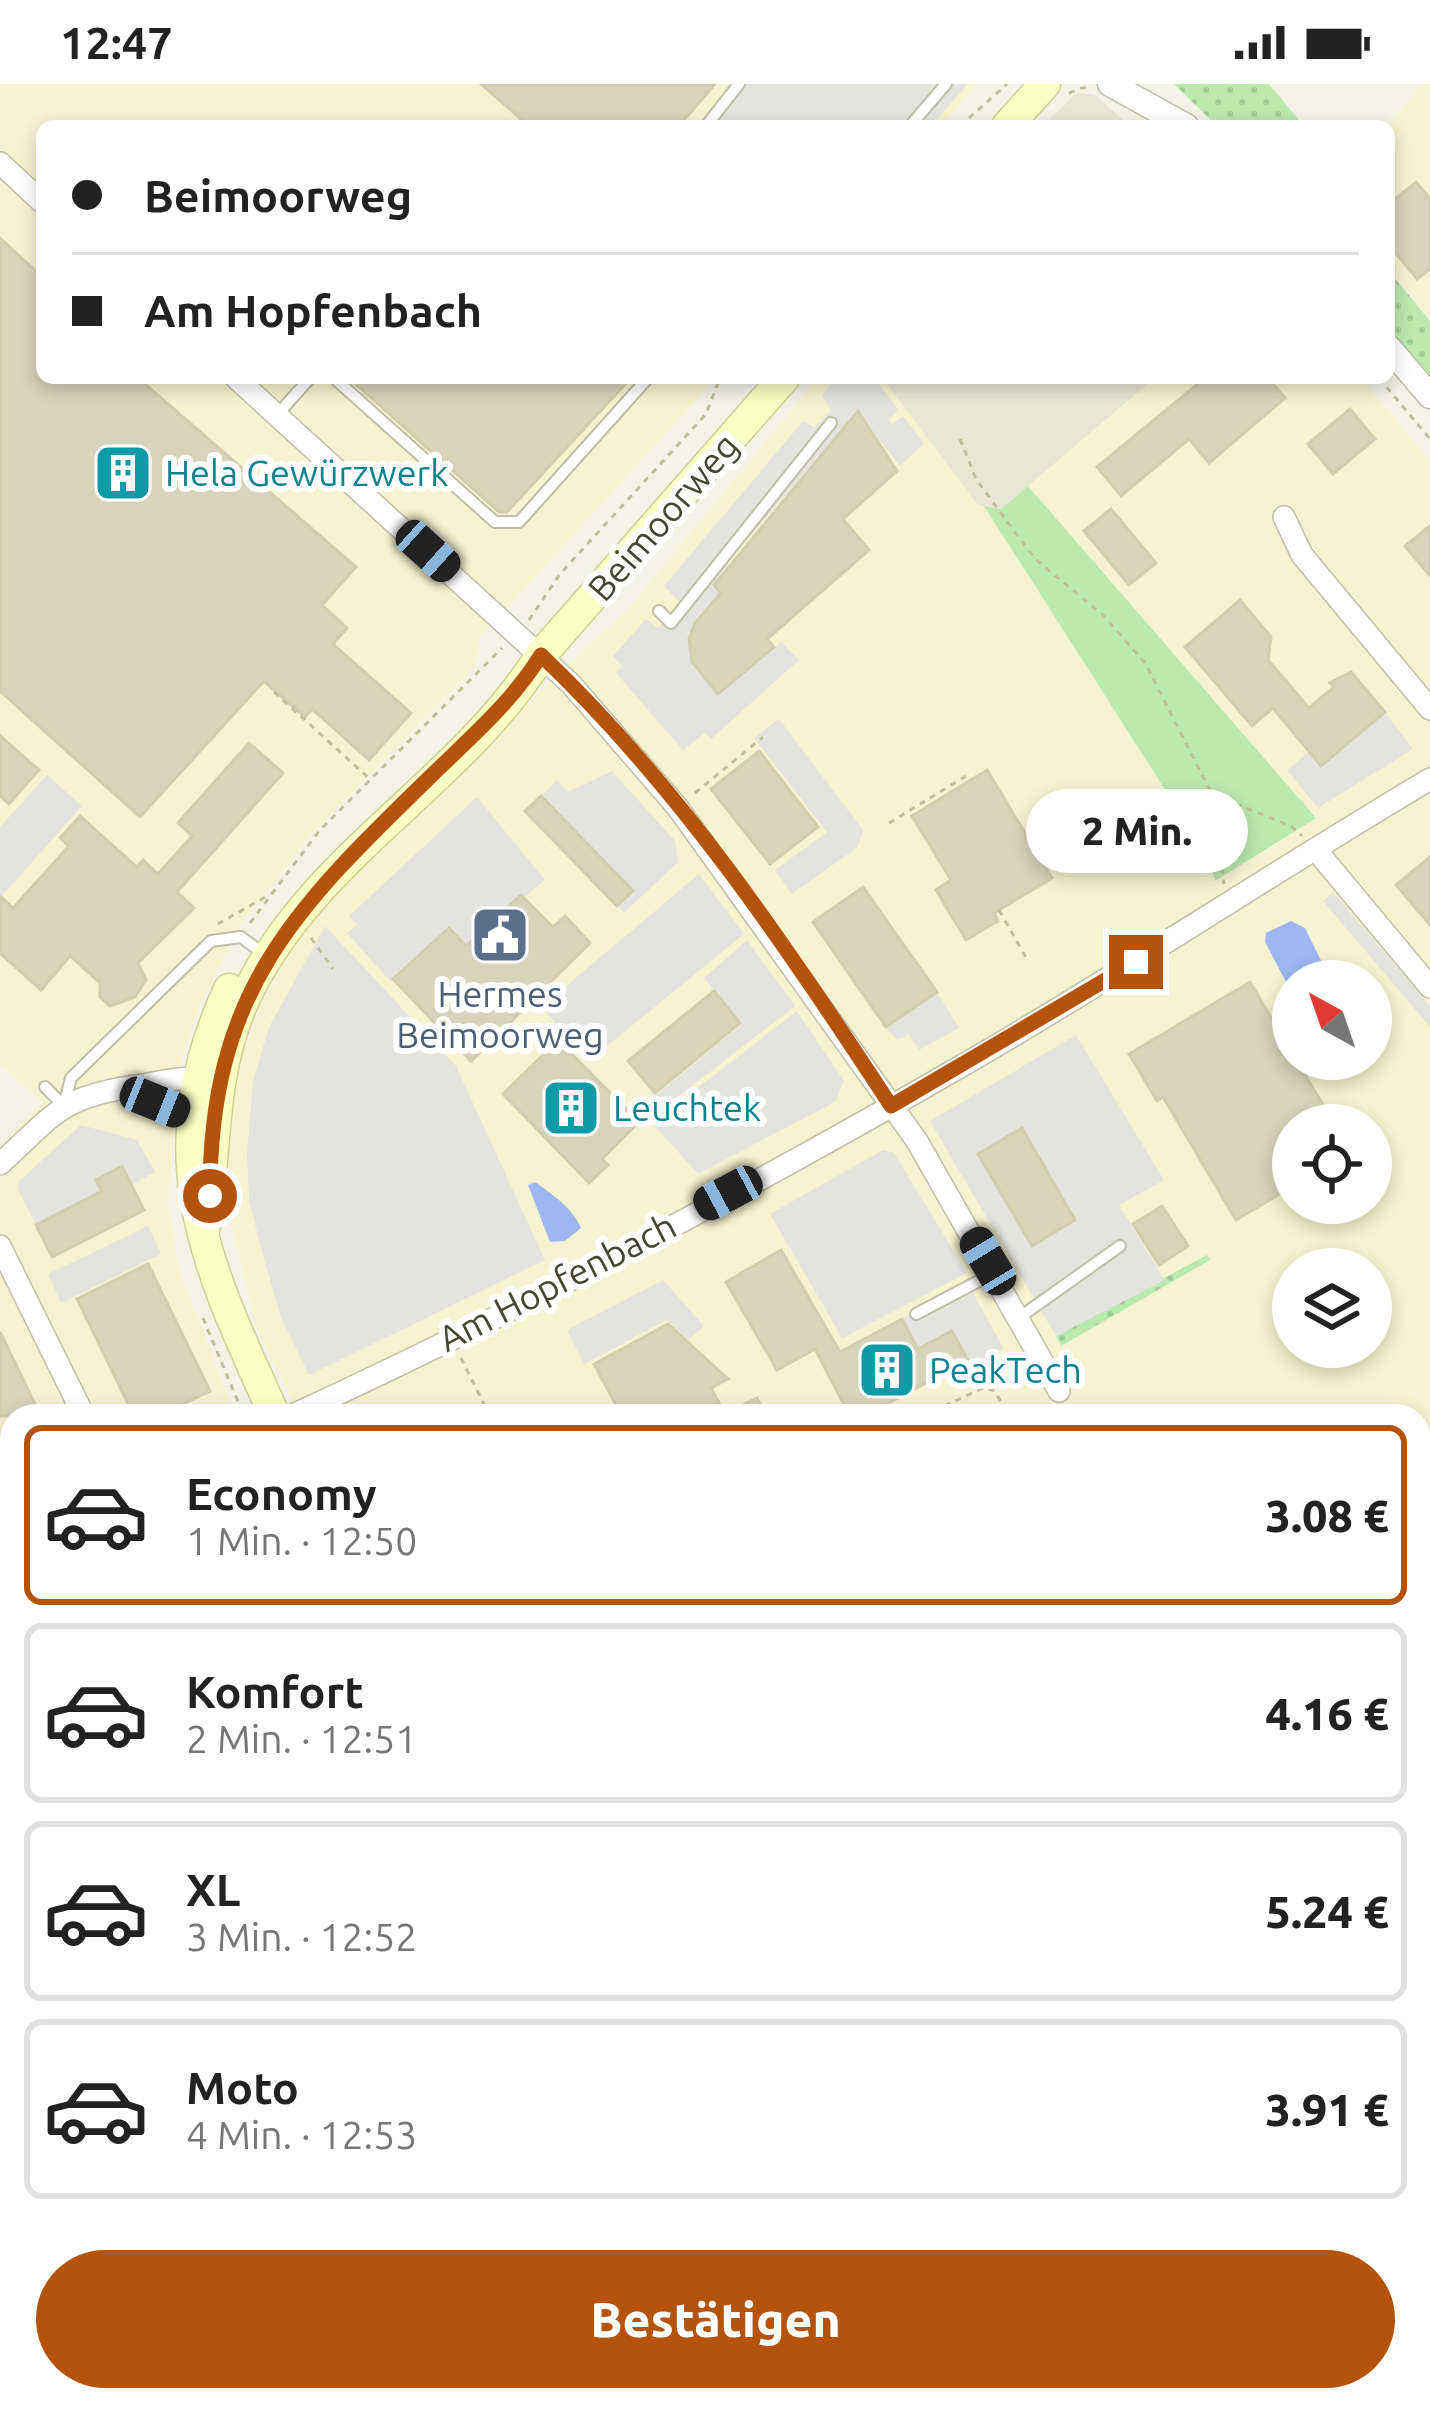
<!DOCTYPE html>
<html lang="de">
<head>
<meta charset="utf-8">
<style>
	:root { --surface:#fff; --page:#f2f2f2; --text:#222; --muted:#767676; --line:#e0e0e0; --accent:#b45309 }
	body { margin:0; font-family:Ubuntu,sans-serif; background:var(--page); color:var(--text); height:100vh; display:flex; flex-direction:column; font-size:45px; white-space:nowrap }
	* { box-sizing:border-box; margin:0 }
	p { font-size:39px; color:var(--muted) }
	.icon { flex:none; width:66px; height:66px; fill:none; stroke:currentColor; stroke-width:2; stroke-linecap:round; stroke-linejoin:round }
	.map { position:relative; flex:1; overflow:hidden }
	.details { position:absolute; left:0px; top:1320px; width:1431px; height:1008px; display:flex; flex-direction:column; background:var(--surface); border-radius:36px 36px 0 0; box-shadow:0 6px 18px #0003 }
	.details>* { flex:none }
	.banner { position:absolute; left:36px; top:36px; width:1359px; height:264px; border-radius:18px; box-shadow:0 6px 18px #0003; display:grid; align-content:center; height:264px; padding:0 36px; background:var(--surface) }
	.needle { width:78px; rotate:320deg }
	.controls { position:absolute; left:1272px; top:876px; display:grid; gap:24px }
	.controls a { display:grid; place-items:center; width:120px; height:120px; border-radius:50%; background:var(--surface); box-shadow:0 6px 18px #0003; font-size:60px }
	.end { position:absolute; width:54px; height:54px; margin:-27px; border:15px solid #b45309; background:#fff; box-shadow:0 0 0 6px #fff }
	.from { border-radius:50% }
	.bubble { position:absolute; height:84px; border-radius:42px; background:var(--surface); box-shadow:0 6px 18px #0003; font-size:39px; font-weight:800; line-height:84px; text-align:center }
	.car { position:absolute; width:36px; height:72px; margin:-36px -18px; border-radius:15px; box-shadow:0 0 9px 3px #0007; background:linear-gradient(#222 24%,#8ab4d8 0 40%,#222 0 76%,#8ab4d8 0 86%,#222 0) }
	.banner b { display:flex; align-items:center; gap:42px; height:114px; font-size:45px }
	.banner b+b { border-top:3px solid var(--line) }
	.banner i { width:30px; height:30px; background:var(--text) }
	ul { padding:21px 0 0; list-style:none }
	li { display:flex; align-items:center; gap:36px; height:180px; margin:0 24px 18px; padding:0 12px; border:6px solid var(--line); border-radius:18px }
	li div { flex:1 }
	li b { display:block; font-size:45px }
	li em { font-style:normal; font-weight:800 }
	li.active { border-color:var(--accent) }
	li>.icon { width:108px; height:108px; stroke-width:1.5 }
	.button { display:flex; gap:24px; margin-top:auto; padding:24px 36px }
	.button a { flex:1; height:138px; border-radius:72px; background:var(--accent); color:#fff; font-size:48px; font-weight:800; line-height:138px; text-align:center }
	.status { display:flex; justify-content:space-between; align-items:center; height:84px; padding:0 60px; background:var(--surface); direction:ltr }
	.status svg { height:33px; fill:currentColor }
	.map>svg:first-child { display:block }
	.residential { fill:#e7e8d4 }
	.commercial { fill:#f6f3d1; fill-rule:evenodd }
	.grass { fill:url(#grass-dots) }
	.forest { fill:url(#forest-firs) }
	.green { fill:#bbe9ae }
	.parking { fill:#e4e4de; fill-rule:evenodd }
	.water { fill:#a0b6f2 }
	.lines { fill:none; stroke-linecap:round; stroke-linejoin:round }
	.stream { stroke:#a0b6f2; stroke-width:6 }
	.building { fill:#d6d4bb; stroke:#d0ceae; stroke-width:3 }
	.service-casing { stroke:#bfbfa8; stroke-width:14 }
	.minor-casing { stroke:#bfbfa8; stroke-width:24 }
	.tertiary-casing { stroke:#bfbfa8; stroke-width:27 }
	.secondary-casing { stroke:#cdd193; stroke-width:33 }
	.primary-casing { stroke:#e3e761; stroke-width:36 }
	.path { stroke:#c1c099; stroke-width:3; stroke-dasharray:6 6; stroke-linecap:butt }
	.service { stroke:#fff; stroke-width:10 }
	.minor { stroke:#fff; stroke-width:21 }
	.tertiary { stroke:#fff; stroke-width:24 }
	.secondary { stroke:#faffc5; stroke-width:30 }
	.primary { stroke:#faff94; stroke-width:33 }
	.rail { stroke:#969696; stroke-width:6; stroke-dasharray:15 15; stroke-linecap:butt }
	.route { stroke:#b45309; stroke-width:15 }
	.labels { text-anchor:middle; stroke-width:12; stroke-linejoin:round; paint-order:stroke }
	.culture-label { font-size:36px; fill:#0d838f; stroke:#fff; text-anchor:start }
	.street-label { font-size:36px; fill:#474535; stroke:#fff }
	.service-label { font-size:36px; fill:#4e5e75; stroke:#fff }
</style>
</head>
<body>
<div class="status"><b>12:47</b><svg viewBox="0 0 49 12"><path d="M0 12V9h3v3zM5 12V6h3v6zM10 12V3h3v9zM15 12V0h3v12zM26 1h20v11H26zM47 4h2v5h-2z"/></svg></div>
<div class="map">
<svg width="1430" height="2328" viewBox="0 0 1430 2328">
	<defs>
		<pattern id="grass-dots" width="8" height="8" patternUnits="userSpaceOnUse" patternTransform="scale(3)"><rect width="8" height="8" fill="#bbe9ae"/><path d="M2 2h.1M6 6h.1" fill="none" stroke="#a2c996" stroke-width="1.8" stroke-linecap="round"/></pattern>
		<pattern id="forest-firs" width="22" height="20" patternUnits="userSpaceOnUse" patternTransform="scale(3)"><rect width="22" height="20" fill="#bbe9ae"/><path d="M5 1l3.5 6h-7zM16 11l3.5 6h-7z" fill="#a2c996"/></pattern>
	</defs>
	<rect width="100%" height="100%" fill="#f3f4e6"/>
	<!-- residential -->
	<g class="residential">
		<path d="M1078,8L1095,11L1130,42H1042Z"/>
		<path d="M882,294H1155L1001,425L978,421Z"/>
		<path d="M1419,2298L1430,2300V2328H1107L1112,2316H1419Z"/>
	</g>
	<!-- commercial -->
	<g class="commercial">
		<path d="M0,0H977L940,42H42V294H716L480,553L474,583L311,750L240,842L200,920L179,983L168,1121L179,1187L236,1332H12V1586L0,1562V1061L43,1019L0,980Z"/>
		<path d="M1421,0H1430V235L1389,185V42Z"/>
		<path d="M818,294H882L978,421L1001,425L1155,294H1361L1430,377V1633L1419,1634V1332H300L257,1245L227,1121V1065L237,985L261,922L292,863L354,787L632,520ZM1293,897H1371V975H1293ZM1293,1041H1371V1119H1293ZM1293,1185H1371V1263H1293Z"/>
	</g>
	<!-- grass -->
	<g class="grass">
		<path d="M1174,0H1269L1304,42H1217Z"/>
		<path d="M1389,187L1430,237V296L1389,245Z"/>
		<path d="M1207,1171L1210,1176L1061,1262L1056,1252Z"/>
		<path d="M0,1852L12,1853V1955L0,1958Z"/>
	</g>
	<!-- forest -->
	<path class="forest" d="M0,1768L12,1769V1853L0,1852Z"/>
	<!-- green -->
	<g class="green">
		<path d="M1028,402L1316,734L1215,797L1210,776L984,422L1001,425Z"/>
		<path d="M1419,1776L1430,1778V2048L1419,2046Z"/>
		<path d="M12,2043V2316H259L251,2328H0V2047Z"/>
		<path d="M779,2316H844L863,2328H783L775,2323Z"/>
	</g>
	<!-- parking -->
	<g class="parking">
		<path d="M733,0H968L931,42H698Z"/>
		<path d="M836,294H875L898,326L888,336L892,340L903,332L924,359L900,382L858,327L736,468L714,501L721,509L695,539L689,555L692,578L718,610L781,558L799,576L711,655L705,649L683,666L616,589L622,582L613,572L646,535L658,544L680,519L664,502L803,337L814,344L831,326L822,311Z"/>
		<path d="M1385,628L1413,665L1318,724L1287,686L1309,668L1320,681Z"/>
		<path d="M779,635L863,746L858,763L792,810L775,786L827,748L754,654Z"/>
		<path d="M612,687L675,757L678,778L624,829L618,822L633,806L541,712L557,696L568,708Z"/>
		<path d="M47,691L82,722L0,814V743Z"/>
		<path d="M477,713L545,796L478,851L472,869L448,844L391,898L347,849L357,841L349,832Z"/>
		<path d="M699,790L744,850L590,976L541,923Z"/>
		<path d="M1333,808L1430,922V943L1323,817Z"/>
		<path d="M325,842L456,982L545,1176L309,1291L281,1234L262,1168L249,1116L247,1070L253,997L269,943Z"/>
		<path d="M747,856L795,922L657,1029L648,1018L742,940L704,894Z"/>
		<path d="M937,908L959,944L919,966L909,950L897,956L886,943Z"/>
		<path d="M797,927L844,997L835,1018L698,1090L652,1039Z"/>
		<path d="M1076,951L1164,1096L1119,1121L1165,1196L1056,1252L930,1037ZM1021,1045L1075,1135L1033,1161Z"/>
		<path d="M81,1041L137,1056L155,1088L131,1101L121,1083L96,1095L102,1107L36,1141L18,1106L19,1097Z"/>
		<path d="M883,1066L894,1069L967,1189L842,1254L770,1130Z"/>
		<path d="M148,1142L161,1170L61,1219L48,1190Z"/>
		<path d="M663,1196L704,1242L688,1256L667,1236L584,1280L567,1246Z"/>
		<path d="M968,1200L1004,1265L971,1283L952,1247L918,1265L902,1235Z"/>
	</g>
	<!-- water -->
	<g class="water">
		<path d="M1291,837L1305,844L1331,897H1293V911L1265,858L1266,849Z"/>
		<path d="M535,1098C554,1112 571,1122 581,1144L565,1157L550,1158L528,1101Z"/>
		<path d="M1419,2181L1430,2191V2278L1419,2275Z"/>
	</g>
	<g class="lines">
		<!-- stream -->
		<g class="stream">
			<path d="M0,2149L12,2142"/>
			<path d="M1419,2168L1430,2176"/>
		</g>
	</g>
	<!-- building -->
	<g class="building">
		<path d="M481,0H715L679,42H529Z"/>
		<path d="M1416,98L1430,115V185L1417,195L1389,161V120Z"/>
		<path d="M0,154L42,193V294H138L356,483L322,521L347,544L333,560L411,629L369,676L312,625L305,633L264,597L140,733L0,607Z"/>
		<path d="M349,294H631L507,428H499Z"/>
		<path d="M1205,294H1268L1285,314L1209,379L1189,355L1121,412L1097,383Z"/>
		<path d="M1350,325L1375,355L1333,390L1308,360Z"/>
		<path d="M858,327L897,387L843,435L869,466L767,555L774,563L718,610L692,578L689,555L695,539L721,509L714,501Z"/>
		<path d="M1111,425L1156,479L1129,501L1084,447Z"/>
		<path d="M1430,442V492L1405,462Z"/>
		<path d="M1240,516L1271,553L1268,576L1309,624L1334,603L1330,599L1351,588L1385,628L1321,682L1273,624L1252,642L1185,563Z"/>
		<path d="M0,652L39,686L9,720L0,712Z"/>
		<path d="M249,659L283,689L177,808L194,824L138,879L146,896L135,913L110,922L100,913V899L70,872L41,906L0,869V812L13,824L69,762L60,754L80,732L137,783L143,776L158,790L192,752L178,739Z"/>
		<path d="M759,667L818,743L770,780L711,705Z"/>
		<path d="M987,686L1052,794L994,829L998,837L966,856L936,806L951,796L912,732Z"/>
		<path d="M541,712L633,807L617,822L525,727Z"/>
		<path d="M1430,773V841L1396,801Z"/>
		<path d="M863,803L937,908L886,943L813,838Z"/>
		<path d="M521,811L553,843L565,832L590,859L471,977L393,895L449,844L466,862Z"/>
		<path d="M1250,898L1335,1041H1293V1102L1236,1136L1163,1013L1157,1017L1129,970Z"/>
		<path d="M714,907L740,939L655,1009L628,977Z"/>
		<path d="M558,956L639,1038L602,1075L608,1081L589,1099L503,1010Z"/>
		<path d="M1022,1044L1075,1136L1032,1162L978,1070Z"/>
		<path d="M122,1082L144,1126L52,1173L36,1141L102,1107L96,1096Z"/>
		<path d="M1162,1122L1188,1162L1159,1181L1133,1140Z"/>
		<path d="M781,1166L840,1268L902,1235L918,1265L952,1247L968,1276L865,1332H850L815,1265L777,1286L726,1198Z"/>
		<path d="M148,1180L210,1307L158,1332H134L77,1215Z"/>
		<path d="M668,1240L728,1295L711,1304L725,1330L757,1314L766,1332H622L594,1280Z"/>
		<path d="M0,1248L38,1326L26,1332H0Z"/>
	</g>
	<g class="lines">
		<!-- service casing -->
		<g class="service-casing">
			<g id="service">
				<path d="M706,42L739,0"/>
				<path d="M910,42L946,0"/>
				<path d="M334,294L495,438H519L648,294"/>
				<path d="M277,331L310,294"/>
				<path d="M659,527L671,539L831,339"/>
				<path d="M45,1003L64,1022"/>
				<path d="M64,1022L71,994L211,857L241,853L265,871"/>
				<path d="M916,1230L992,1190"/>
				<path d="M1020,1233L1120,1162"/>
			</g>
		</g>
		<!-- minor casing -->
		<g class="minor-casing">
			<g id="minor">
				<path d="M0,79L42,118"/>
				<path d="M236,294L571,600L678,724L917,1057L1059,1307"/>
				<path d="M1284,433L1302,471L1430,625"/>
				<path d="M1316,766L1430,903"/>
				<path d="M138,1002L155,1017L206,1033"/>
				<path d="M0,1080C55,1030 60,1013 136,1002C162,998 183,991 211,996"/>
				<path d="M0,1162L84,1332"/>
				<path d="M291,1332C518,1227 742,1109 958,984C1118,892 1272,789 1430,695"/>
			</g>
		</g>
		<!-- tertiary casing -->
		<g class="tertiary-casing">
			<g id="tertiary">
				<path d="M1110,0L1186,42"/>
				<path d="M1389,264L1430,312"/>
			</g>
		</g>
		<!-- secondary casing -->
		<g class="secondary-casing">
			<g id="secondary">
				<path d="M1007,42L1045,0"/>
				<path d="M229,905C153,1072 204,1176 275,1332"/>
				<path d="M204,1147C217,1071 210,996 241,923C305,775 459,703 541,571L784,294"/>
			</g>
		</g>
		<!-- primary casing -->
		<g class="primary-casing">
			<g id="primary">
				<path d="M1419,1661H1430"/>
				<path d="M0,2012L12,2008"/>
				<path d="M285,2328L292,2316"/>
			</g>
		</g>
		<!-- path -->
		<g class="path">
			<path d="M1069,9L1088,2"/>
			<path d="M960,42L1007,0"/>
			<path d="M1379,294L1430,355"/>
			<path d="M960,355L976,395L1035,475L1103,531L1145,579L1212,710L1224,800"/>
			<path d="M529,536L560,490L706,330L720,294"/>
			<path d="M274,608L370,695"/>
			<path d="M695,709L763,653"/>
			<path d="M1213,711L1291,742L1302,752"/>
			<path d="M889,739L966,692"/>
			<path d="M999,826L1028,877"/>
			<path d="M250,839L320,746L502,564"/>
			<path d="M218,840L267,812"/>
			<path d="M311,854L333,885"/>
			<path d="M203,1234L244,1332"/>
			<path d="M461,1274L484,1320"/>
			<path d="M923,1332L983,1304L995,1307L1008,1332"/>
			<path d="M0,2072L12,2070"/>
			<path d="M1419,2093L1430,2100"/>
			<path d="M891,2316L911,2328"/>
			<path d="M184,2328L196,2316"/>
			<path d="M750,2328L757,2316"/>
			<path d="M1036,2328L1044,2316"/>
		</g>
		<!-- service -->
		<use href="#service" class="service"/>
		<!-- minor -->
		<use href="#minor" class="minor"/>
		<!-- tertiary -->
		<use href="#tertiary" class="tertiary"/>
		<!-- secondary -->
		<use href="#secondary" class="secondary"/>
		<!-- primary -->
		<use href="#primary" class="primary"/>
		<!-- rail -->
		<g class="rail">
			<path d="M0,1586L12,1610"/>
			<path d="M0,1614L12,1638"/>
			<path d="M342,2316L348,2328"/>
		</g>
	</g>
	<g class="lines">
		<!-- route -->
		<path class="route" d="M210,1112C209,908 294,825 431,692C471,653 512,618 541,571C678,701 788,864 891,1022L1136,878"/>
	</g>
	<!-- icons -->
	<defs>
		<g id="building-square" transform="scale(3)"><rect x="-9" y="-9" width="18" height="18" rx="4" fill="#0f9aa8" stroke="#fff"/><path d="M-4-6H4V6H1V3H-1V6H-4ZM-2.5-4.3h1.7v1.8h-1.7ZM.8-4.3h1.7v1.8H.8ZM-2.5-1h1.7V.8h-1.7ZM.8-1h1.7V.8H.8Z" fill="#fff"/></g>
		<g id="civic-square" transform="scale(3)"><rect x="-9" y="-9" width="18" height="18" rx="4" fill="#5c6f8a" stroke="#fff"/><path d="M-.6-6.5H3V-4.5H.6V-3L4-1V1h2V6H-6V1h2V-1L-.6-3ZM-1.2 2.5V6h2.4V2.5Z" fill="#fff"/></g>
	</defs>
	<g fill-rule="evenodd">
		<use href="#building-square" x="123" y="389"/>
		<use href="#civic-square" x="500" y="851"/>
		<use href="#building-square" x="571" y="1024"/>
		<use href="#building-square" x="887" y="1286"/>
	</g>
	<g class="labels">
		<!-- culture labels -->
		<g class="culture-label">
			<text x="165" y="402">Hela Gewürzwerk</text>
			<text x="613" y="1037">Leuchtek</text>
			<text x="929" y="1299">PeakTech</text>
		</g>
		<!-- street labels -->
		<g class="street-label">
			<text transform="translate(663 433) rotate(-49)" y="13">Beimoorweg</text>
			<text transform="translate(557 1198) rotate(-27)" y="13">Am Hopfenbach</text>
		</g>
		<!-- service labels -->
		<g class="service-label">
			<text x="500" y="923">Hermes<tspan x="500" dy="41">Beimoorweg</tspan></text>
		</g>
	</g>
</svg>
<div class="controls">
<a><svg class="needle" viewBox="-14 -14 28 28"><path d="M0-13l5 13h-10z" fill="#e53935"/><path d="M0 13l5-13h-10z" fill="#767676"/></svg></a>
<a><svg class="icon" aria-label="locate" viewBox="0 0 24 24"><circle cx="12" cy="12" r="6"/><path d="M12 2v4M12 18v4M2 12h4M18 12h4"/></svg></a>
<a><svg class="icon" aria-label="layers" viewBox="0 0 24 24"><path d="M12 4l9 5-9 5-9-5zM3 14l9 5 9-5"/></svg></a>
</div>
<i class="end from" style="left:210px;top:1112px"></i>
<i class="end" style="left:1136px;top:878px"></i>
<div class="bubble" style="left:1026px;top:705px;width:222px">2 Min.</div>
<i class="car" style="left:428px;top:467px;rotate:132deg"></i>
<i class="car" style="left:155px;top:1018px;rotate:112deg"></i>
<i class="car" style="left:728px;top:1109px;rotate:242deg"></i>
<i class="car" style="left:988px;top:1177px;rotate:329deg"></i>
<div class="banner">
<b><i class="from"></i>Beimoorweg</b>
<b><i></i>Am Hopfenbach</b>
</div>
<section class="details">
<ul>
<li class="active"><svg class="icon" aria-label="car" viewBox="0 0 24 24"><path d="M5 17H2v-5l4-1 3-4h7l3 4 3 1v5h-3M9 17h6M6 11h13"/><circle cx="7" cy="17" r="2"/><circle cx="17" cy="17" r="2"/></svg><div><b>Economy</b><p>1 Min. · 12:50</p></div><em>3.08 €</em></li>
<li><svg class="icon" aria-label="car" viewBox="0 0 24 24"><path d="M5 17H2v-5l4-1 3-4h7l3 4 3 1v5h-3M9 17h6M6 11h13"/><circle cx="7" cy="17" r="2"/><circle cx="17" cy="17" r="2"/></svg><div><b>Komfort</b><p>2 Min. · 12:51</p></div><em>4.16 €</em></li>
<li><svg class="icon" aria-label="car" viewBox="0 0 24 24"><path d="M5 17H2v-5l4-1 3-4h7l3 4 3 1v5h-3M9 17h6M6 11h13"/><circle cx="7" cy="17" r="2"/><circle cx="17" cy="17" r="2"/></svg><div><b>XL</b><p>3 Min. · 12:52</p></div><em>5.24 €</em></li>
<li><svg class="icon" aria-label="car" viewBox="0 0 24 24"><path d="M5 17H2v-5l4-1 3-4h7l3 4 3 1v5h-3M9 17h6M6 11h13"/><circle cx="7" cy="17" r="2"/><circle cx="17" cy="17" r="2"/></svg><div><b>Moto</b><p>4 Min. · 12:53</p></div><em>3.91 €</em></li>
</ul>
<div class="button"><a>Bestätigen</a></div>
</section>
</div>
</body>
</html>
